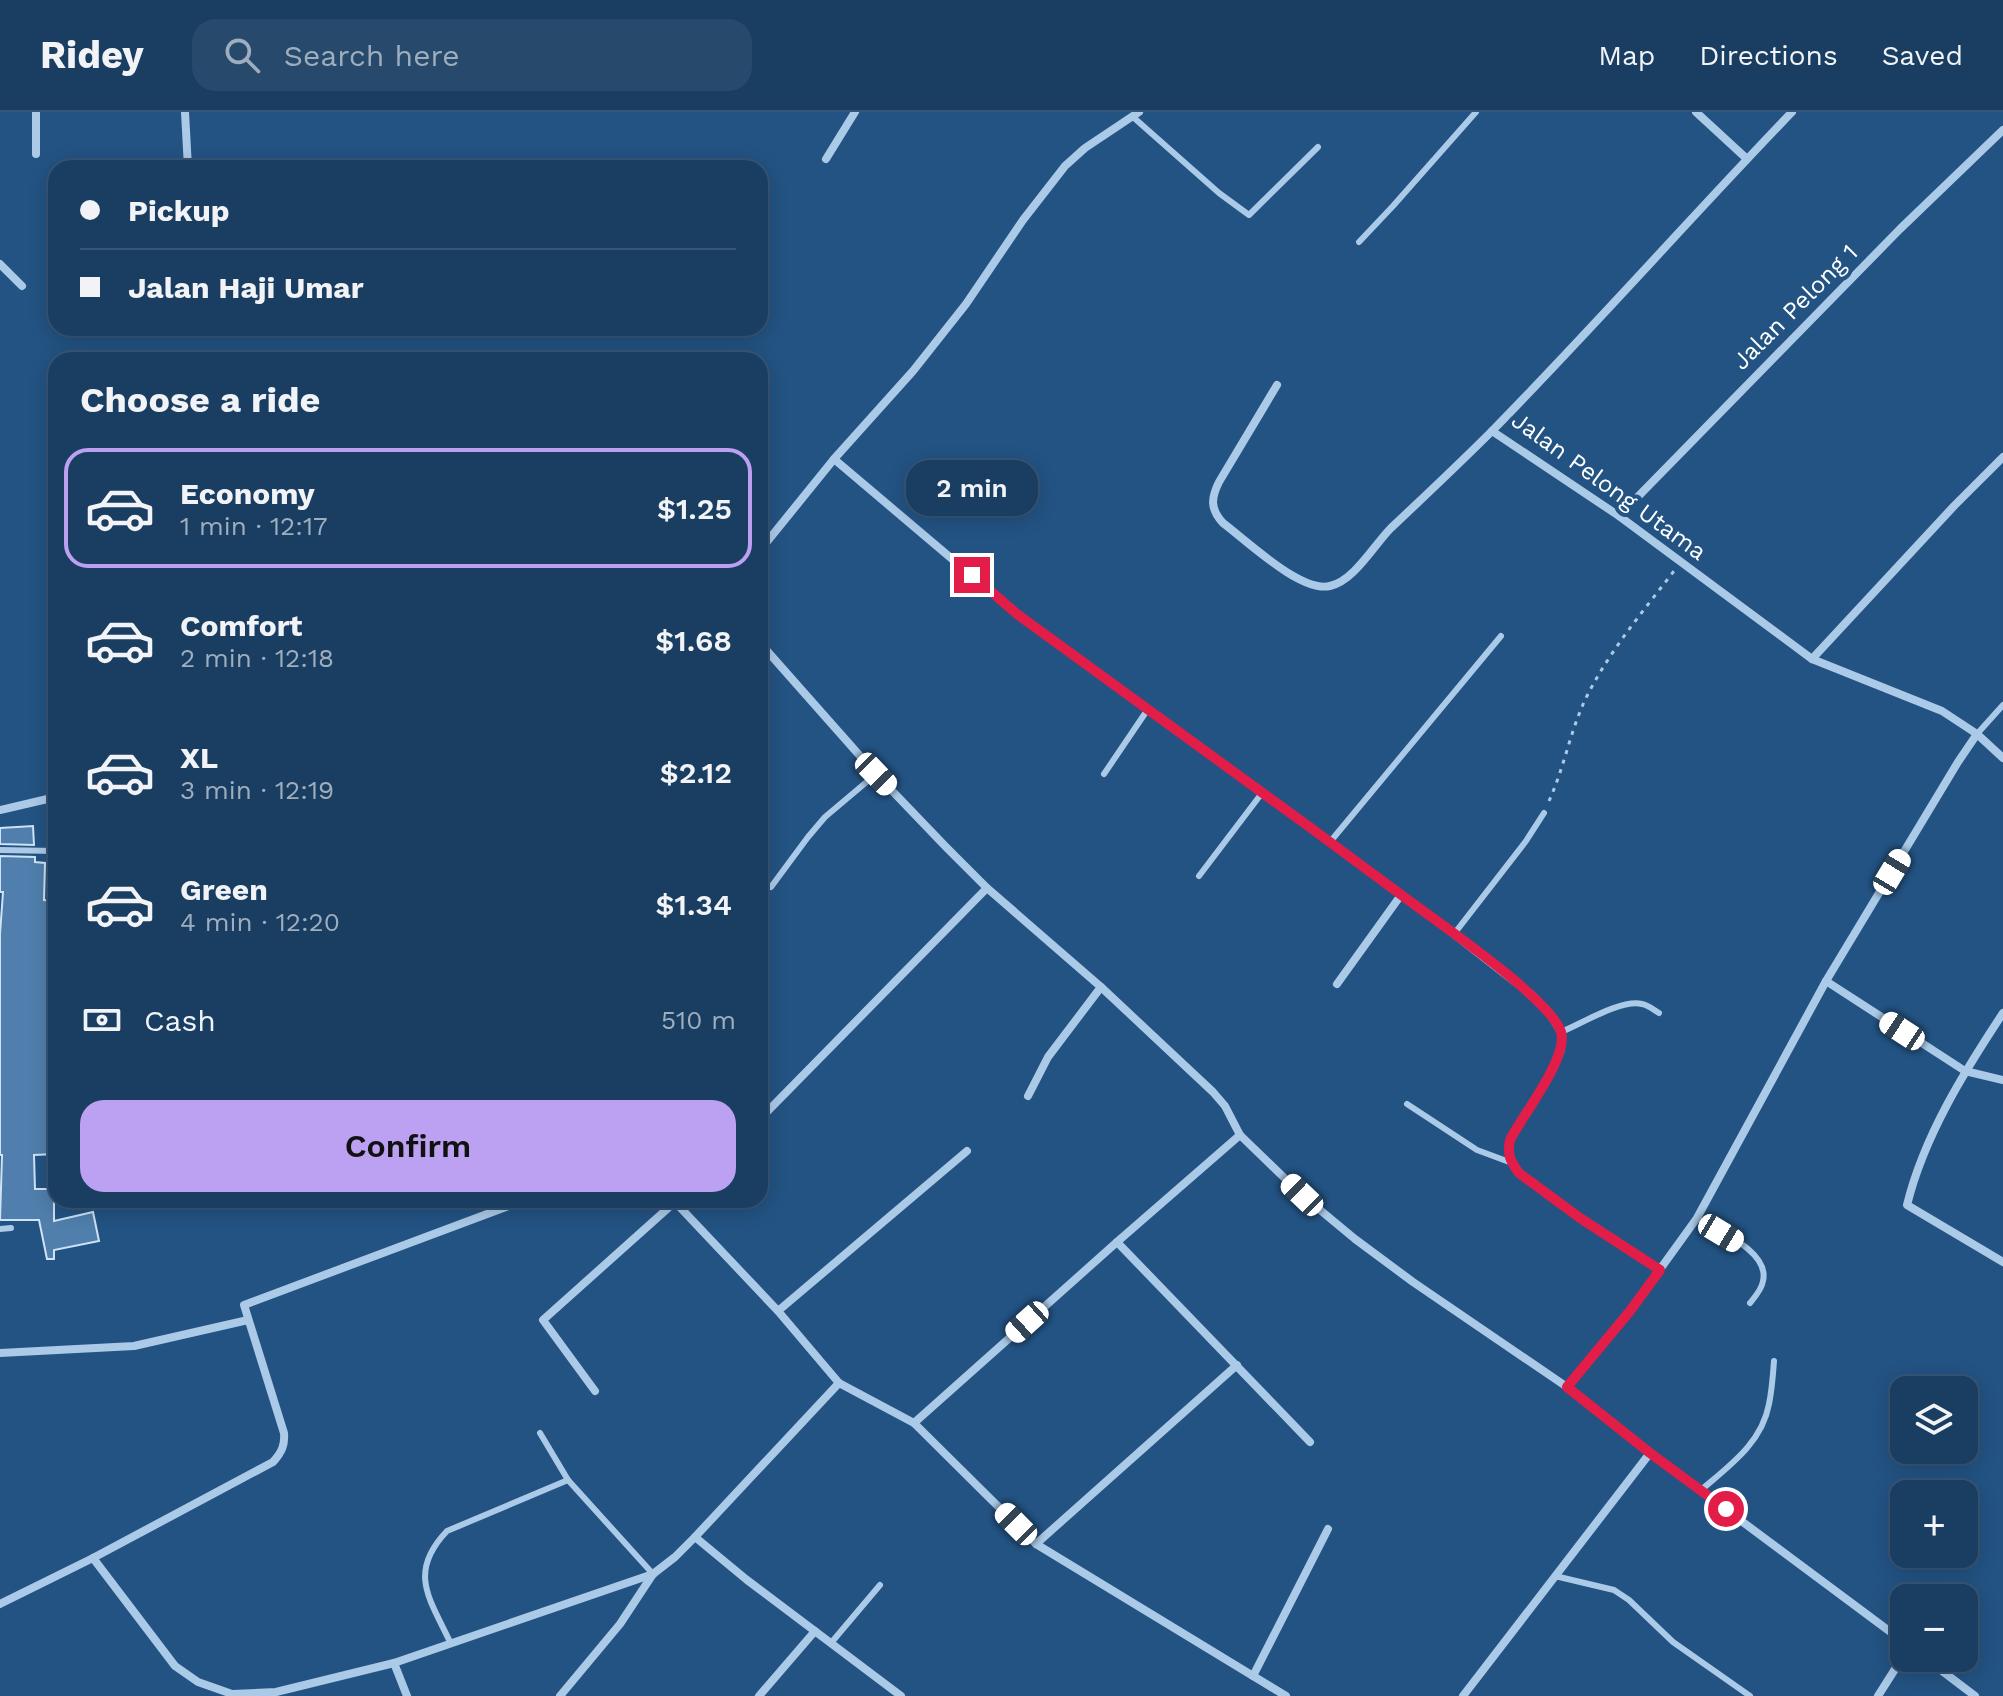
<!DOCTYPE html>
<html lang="en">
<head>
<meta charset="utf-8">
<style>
	:root { --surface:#1a3e62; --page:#27496b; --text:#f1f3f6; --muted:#9faebe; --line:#385777; --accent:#bca0f2 }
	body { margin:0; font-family:"Work Sans",sans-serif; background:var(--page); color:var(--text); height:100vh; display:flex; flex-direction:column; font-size:30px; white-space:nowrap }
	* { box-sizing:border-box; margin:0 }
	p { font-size:26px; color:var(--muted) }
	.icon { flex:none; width:44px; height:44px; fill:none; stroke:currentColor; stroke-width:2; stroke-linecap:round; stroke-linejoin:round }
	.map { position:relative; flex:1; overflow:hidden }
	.side { position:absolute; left:48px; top:240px; width:720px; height:856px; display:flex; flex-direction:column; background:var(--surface); border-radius:24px; box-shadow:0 4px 20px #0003,0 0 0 2px var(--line) }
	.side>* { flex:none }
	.hud { position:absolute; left:48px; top:48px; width:720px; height:176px; border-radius:24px; box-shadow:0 4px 20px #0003,0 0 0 2px var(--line); display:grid; align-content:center; height:176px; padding:0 32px; background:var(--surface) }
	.buttons { position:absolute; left:1890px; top:1264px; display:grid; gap:16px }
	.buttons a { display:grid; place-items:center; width:88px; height:88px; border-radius:16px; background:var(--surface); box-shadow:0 4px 20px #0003,0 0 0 2px var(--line); font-size:40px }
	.end { position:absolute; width:36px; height:36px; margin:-18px; border:10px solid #e11d48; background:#fff; box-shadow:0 0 0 4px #fff }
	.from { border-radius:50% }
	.bubble { position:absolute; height:56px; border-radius:24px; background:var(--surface); box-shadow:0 4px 20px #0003,0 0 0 2px var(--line); font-size:26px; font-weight:600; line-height:56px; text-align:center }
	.car { position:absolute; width:24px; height:48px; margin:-24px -12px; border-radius:10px; box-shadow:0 0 6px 2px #0007; background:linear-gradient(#fff 24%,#345 0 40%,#fff 0 76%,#345 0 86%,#fff 0) }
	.hud b { display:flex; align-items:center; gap:28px; height:76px; font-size:30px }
	.hud b+b { border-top:2px solid var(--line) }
	.hud i { width:20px; height:20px; background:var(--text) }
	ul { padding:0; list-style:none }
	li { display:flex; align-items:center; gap:24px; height:120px; margin:0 16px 12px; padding:0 16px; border:4px solid transparent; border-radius:24px }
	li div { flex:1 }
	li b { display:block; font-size:30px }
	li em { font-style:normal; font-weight:600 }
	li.current { border-color:var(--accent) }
	li>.icon { width:72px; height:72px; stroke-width:1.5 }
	h2 { padding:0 32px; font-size:36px; line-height:96px }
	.pay { display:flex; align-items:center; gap:20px; height:88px; padding:0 32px; font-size:30px }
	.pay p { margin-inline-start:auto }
	.button { display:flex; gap:16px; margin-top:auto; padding:16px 32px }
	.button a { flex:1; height:92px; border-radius:24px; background:var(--accent); color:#111; font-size:32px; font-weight:600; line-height:92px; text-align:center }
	header { display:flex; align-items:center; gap:48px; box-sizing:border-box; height:112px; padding:0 40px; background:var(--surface); border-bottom:2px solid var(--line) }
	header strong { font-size:38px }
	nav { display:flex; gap:44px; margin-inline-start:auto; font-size:28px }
	.search { width:560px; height:72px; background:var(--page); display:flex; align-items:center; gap:20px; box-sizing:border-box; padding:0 28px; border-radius:24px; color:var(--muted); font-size:30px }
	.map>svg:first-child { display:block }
	.building { fill:#507fad; stroke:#cfe3f6; stroke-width:2 }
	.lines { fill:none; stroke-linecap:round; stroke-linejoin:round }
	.path { stroke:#abcae8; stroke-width:3; stroke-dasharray:4 6; stroke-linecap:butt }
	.service { stroke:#abcae8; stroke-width:6 }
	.minor { stroke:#abcae8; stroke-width:8 }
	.route { stroke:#e11d48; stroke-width:10 }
	.labels { text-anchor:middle; stroke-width:8; stroke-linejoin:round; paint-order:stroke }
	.street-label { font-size:24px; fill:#fff; stroke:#235383 }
</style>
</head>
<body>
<header>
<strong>Ridey</strong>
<div class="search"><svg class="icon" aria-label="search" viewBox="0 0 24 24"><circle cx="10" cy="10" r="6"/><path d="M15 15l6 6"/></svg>Search here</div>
<nav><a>Map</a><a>Directions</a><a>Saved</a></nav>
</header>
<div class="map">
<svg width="2003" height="1584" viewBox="0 0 2003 1584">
	<rect width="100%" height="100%" fill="#235383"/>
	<!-- building -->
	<g class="building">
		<path d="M33,714L34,733L0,732V716Z"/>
		<path d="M0,744L35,745V750L45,751L44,788L56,789V1042L34,1043L35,1077H54V1109L93,1100L99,1129L54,1138V1147H47L39,1108H0L2,1043H0V822L3,780H0Z"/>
	</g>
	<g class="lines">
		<!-- path -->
		<path class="path" d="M1549,689C1565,654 1571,614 1589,580C1612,536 1644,498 1674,459"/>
		<!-- service -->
		<g class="service">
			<path d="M1133,5L1219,81L1249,103L1318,35"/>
			<path d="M1359,130L1393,94L1476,0"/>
			<path d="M1977,622L2003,593"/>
			<path d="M1104,662L1148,597"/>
			<path d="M1330,730L1501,524"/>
			<path d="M0,738L56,739"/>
			<path d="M1199,764L1262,681"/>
			<path d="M771,775L808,725L825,705L876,662"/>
			<path d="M1454,822L1526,729L1544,701"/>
			<path d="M1561,920C1581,912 1621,887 1642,892C1648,893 1654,898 1659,901"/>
			<path d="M1407,992L1477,1038L1512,1051"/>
			<path d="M1697,1106C1718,1119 1770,1139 1763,1169C1762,1177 1755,1185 1750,1191"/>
			<path d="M0,1117L11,1116"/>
			<path d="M540,1321L568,1368L653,1462"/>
			<path d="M1701,1378C1729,1354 1762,1331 1769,1292C1772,1278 1773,1263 1774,1249"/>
			<path d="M1555,1464L1614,1478L1629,1488L1673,1530L1750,1584"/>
			<path d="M831,1531L880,1473"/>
			<path d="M451,1532C430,1487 407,1461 447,1419L568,1368"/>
		</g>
		<!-- minor -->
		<g class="minor">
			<path d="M36,0V42"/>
			<path d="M185,0L188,56"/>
			<path d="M1696,0L1747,47"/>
			<path d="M826,47L855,0"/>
			<path d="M0,152L22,174"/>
			<path d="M1277,273L1219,370C1211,386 1210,397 1223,411C1247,429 1301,481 1330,474C1354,469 1374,433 1391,416C1425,384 1459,352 1492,319C1594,215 1691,105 1792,0"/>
			<path d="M1492,319L1619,404L1812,547L1942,599L1977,622L2003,646"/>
			<path d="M834,347L1017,502L1330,730L1454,822L1532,883L1550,902L1561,920V938L1553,957L1510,1028C1507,1042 1510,1049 1519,1061L1580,1106L1660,1158"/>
			<path d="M1619,404L1900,117L2003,18"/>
			<path d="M760,436L766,431L834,347L913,259L966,192L1023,108L1065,54L1085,36L1139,0"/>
			<path d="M760,531L876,662L946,735L987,776L1101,875L1213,980L1225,994L1240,1023L1302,1083L1355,1127L1413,1170L1567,1275L1650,1341L1904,1530"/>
			<path d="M1812,547L1954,394L2003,345"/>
			<path d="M0,698L56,685"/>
			<path d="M1826,869L1965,959L2003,968"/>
			<path d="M1337,872L1401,783"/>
			<path d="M2003,901C1964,960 1924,1024 1907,1093L2003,1150"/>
			<path d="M1028,984L1048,945L1101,875"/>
			<path d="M760,1007L987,776"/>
			<path d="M675,1090L778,1199L839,1271L914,1311L1036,1432L1286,1584"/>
			<path d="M1117,1130L1310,1330"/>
			<path d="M778,1199L967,1039"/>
			<path d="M0,1241L134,1234L248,1208"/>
			<path d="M1567,1275L1630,1199L1697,1106L1826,869L1958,650L1977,622"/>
			<path d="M595,1279L543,1208L676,1089"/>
			<path d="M914,1311L1117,1130L1240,1023"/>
			<path d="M695,1425L747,1468L901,1584"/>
			<path d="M1036,1432L1237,1253"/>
			<path d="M93,1446L175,1554L198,1570L232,1582L276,1580L394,1551L653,1462"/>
			<path d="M0,1492L93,1446L273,1350C282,1340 285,1333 284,1321L244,1193L511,1093L520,1088"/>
			<path d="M1925,1546L1975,1584"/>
			<path d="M394,1551L407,1584"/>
			<path d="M1253,1564L1328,1417"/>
			<path d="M560,1584L620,1512L653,1462L675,1445L695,1425L839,1271"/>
			<path d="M759,1584L815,1519"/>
			<path d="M1463,1584L1650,1341"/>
			<path d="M1878,1584L1904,1543"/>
		</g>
	</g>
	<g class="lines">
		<!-- route -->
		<path class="route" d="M972,463L1017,502C1150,598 1283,695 1415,793C1446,816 1551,888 1561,920C1569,945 1522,1004 1510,1028C1507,1042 1510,1049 1519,1061L1580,1106L1660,1158L1630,1199L1567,1275L1650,1341L1726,1397"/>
	</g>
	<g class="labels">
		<!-- street labels -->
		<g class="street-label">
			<text transform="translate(1795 195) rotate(-45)" y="8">Jalan Pelong 1</text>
			<text transform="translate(1609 374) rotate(36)" y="8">Jalan Pelong Utama</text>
		</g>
	</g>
</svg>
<div class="buttons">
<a><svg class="icon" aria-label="layers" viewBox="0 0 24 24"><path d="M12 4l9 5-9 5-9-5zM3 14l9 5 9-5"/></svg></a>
<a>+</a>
<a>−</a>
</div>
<i class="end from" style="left:1726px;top:1397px"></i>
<i class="end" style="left:972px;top:463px"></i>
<div class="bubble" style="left:906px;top:348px;width:132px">2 min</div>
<i class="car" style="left:876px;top:662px;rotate:136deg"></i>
<i class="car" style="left:1892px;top:760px;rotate:31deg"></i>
<i class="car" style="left:1902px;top:919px;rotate:303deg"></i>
<i class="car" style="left:1302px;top:1083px;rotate:314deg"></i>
<i class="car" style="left:1721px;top:1121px;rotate:121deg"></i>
<i class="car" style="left:1027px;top:1210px;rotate:228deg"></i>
<i class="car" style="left:1016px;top:1412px;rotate:315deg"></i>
<div class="hud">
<b><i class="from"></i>Pickup</b>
<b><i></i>Jalan Haji Umar</b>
</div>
<section class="side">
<h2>Choose a ride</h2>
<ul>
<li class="current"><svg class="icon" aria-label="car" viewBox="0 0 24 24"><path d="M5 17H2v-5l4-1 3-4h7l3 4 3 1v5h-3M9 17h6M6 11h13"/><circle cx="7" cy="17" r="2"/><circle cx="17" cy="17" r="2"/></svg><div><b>Economy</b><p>1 min · 12:17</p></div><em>$1.25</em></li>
<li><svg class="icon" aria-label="car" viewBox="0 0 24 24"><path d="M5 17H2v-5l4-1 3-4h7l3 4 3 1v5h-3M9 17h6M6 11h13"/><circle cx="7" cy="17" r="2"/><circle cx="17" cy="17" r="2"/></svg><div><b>Comfort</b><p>2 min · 12:18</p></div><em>$1.68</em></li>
<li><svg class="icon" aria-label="car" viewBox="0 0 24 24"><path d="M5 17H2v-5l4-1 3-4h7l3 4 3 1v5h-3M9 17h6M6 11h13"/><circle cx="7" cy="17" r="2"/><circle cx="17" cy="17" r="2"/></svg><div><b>XL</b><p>3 min · 12:19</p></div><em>$2.12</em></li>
<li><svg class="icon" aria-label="car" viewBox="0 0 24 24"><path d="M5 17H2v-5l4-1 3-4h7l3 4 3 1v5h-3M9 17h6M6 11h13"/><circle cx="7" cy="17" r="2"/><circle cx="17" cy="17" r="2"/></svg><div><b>Green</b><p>4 min · 12:20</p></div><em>$1.34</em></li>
</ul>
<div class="pay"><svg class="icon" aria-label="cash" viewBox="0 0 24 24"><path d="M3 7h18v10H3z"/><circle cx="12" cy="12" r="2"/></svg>Cash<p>510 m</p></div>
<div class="button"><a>Confirm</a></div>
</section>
</div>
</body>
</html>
